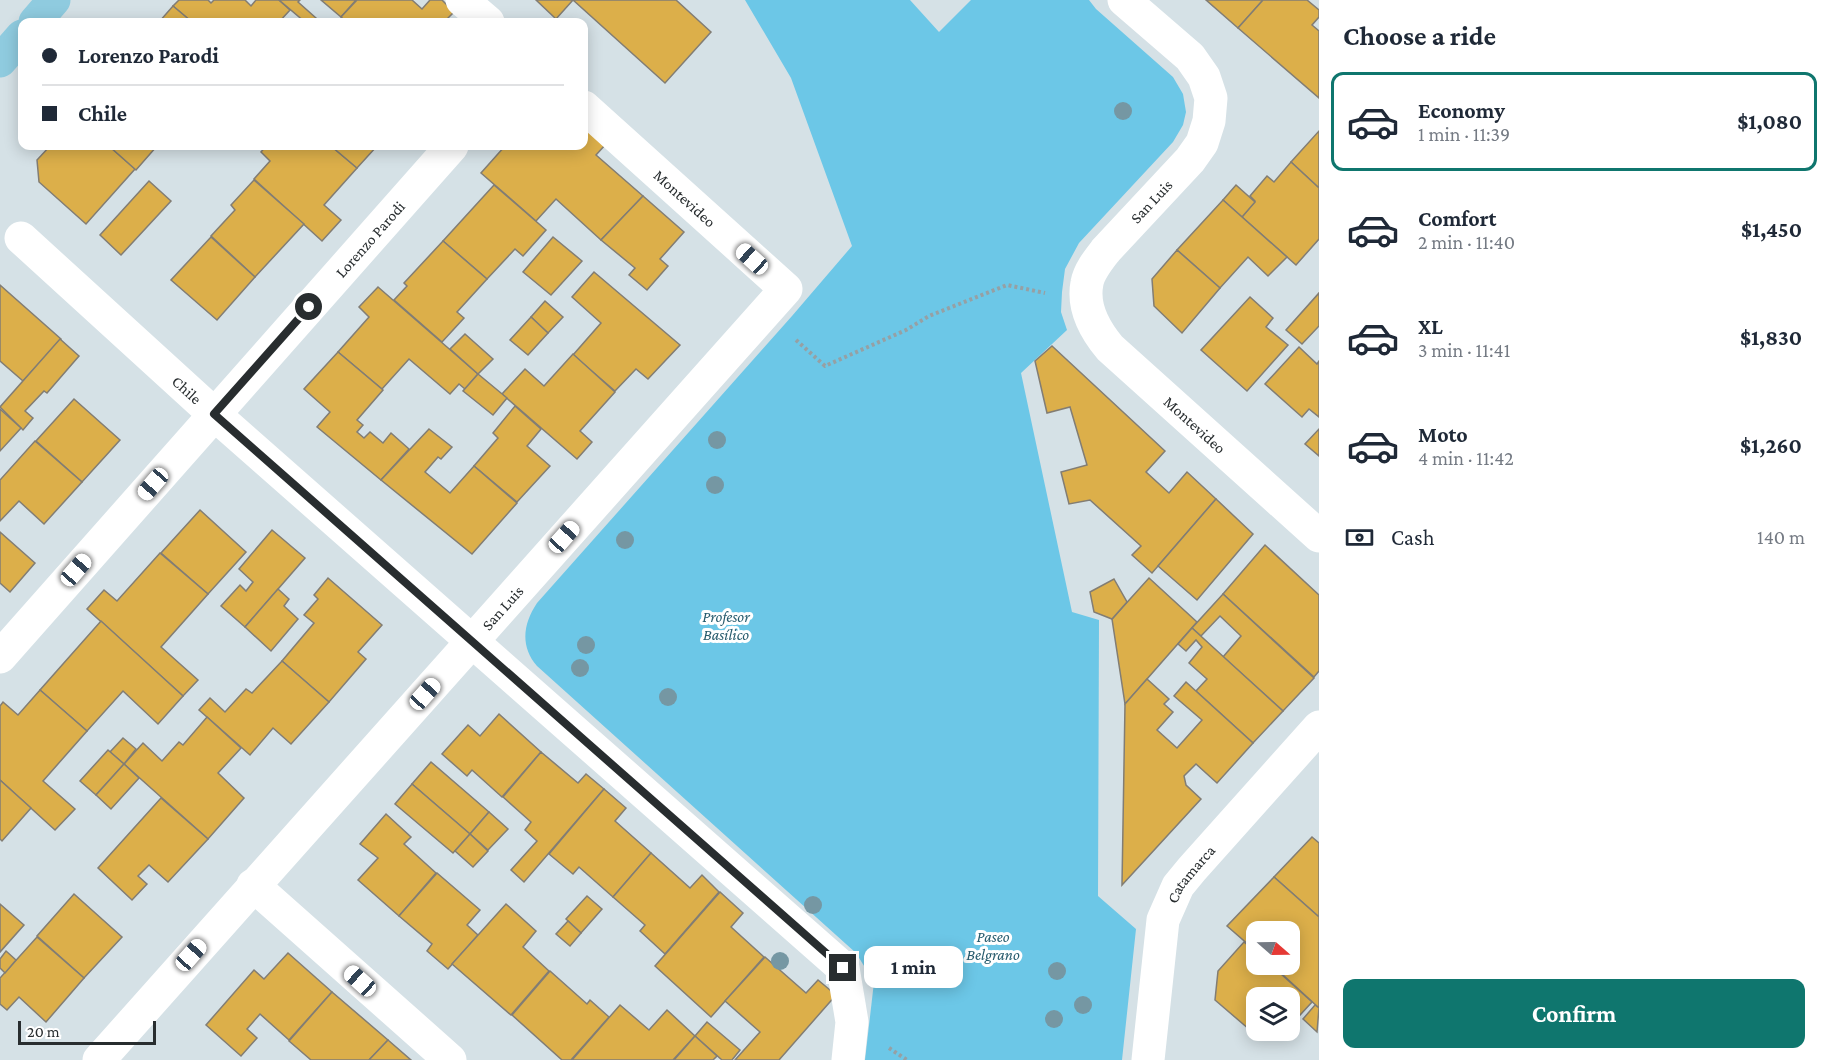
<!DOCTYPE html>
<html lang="en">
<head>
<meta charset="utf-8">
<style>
	:root { --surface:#fff; --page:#f2f2f3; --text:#1f2937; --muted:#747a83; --line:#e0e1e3; --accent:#0f766e }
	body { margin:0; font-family:"Crimson Pro",serif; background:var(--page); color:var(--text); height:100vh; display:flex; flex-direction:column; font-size:22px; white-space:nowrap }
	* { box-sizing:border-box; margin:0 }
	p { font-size:20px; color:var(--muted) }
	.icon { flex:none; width:33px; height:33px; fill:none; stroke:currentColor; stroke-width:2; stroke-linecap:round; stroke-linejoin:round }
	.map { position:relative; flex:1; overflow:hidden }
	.panel { display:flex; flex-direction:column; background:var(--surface); width:510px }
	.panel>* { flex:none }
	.guide { position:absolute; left:18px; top:18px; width:570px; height:132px; border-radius:12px; box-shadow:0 3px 15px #0003; display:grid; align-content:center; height:132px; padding:0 24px; background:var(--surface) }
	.needle { width:39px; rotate:110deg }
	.controls { position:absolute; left:1246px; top:921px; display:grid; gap:12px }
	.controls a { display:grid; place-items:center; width:54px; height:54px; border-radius:12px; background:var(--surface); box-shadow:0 3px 15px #0003; font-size:30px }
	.scale { position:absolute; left:18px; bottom:15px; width:138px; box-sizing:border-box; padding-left:6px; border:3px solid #282d2f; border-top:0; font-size:16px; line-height:21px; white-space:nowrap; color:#282d2f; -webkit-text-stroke:4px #fff; paint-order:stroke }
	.end { position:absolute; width:27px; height:27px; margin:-14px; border:8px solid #282d2f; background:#fff; box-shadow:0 0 0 3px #fff }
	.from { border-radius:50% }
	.bubble { position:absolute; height:42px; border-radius:12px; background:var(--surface); box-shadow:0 3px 15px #0003; font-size:20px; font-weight:700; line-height:42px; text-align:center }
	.car { position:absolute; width:18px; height:36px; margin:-18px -9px; border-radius:8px; box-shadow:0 0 4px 2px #0007; background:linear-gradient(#fff 24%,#345 0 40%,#fff 0 76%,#345 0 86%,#fff 0) }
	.guide b { display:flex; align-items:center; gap:21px; height:57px; font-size:22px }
	.guide b+b { border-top:2px solid var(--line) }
	.guide i { width:15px; height:15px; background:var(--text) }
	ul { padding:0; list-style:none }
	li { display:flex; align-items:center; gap:18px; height:99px; margin:0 12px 9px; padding:0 12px; border:3px solid transparent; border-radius:12px }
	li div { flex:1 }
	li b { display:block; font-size:22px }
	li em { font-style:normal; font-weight:700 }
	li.current { border-color:var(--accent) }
	li>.icon { width:54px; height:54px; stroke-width:1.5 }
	h2 { padding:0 24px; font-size:27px; line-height:72px }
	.pay { display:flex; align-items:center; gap:15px; height:66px; padding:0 24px; font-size:22px }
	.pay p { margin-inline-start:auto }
	.primary-button { display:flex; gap:12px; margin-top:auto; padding:12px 24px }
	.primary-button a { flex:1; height:69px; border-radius:12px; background:var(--accent); color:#fff; font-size:24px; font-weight:700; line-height:69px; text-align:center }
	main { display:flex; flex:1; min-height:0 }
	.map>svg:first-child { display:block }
	.green { fill:#6cc7e7 }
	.building { fill:#dcaf4a; stroke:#827d74; stroke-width:1.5 }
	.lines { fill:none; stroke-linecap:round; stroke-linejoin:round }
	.path { stroke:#96a0a4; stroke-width:4; stroke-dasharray:3 3; stroke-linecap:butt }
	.minor { stroke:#fff; stroke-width:33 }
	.major { stroke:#8fcbdf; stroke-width:33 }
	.tree { fill:#7597a3 }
	.route { stroke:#282d2f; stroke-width:8 }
	.labels { text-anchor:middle; stroke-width:6; stroke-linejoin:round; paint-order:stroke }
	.street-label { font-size:16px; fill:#282d2f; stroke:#fff }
	.park-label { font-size:16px; font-style:italic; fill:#265b6d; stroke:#fff }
</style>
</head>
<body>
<main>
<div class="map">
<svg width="1319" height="1060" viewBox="0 0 1319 1060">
	<rect width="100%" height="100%" fill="#d5e1e6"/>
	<!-- green -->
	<path class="green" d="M745,0H910L939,32L971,0H1089L1096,9L1173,77L1183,94L1186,112L1183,125L1173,142L1079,243L1065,269L1062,292L1061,312L1067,330L1021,373L1072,612L1099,620L1098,896L1136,929L1122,1060H865L874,982L856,953L537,666C520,646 523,624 537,603L792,316L852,246L791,78Z"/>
	<!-- building -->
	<g class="building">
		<path d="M179,0H208L211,3L214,0H245L251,6L256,0H279L290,10L279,22H192L173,6Z"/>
		<path d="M279,0H300L298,2L316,18L312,22H305Z"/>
		<path d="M321,0H356L341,17Z"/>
		<path d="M357,0H412L422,9L430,0H442L454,12L444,22H347L341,17Z"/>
		<path d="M536,0H676L711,32L665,83L573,0L556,19Z"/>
		<path d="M1206,0H1263L1238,28Z"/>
		<path d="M1263,0H1307L1319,10V17L1312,25L1319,31V98L1238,28Z"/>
		<path d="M173,6L192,22H159Z"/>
		<path d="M584,124L606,144L596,155L643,196L601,240L556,199L536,221L481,173L505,146H584Z"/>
		<path d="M1319,131V188L1291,162Z"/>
		<path d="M50,146H109L135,169L86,224L39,182L37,160Z"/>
		<path d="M109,146H157L136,170Z"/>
		<path d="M266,146H331L357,168L324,205L341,220L322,241L254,179L270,161L261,152Z"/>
		<path d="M331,146H377L357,168Z"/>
		<path d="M1291,162L1319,188V239L1296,265L1242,217L1255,201L1250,196L1267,176L1274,182Z"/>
		<path d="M254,180L304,224L255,277L211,236L235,210L231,205Z"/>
		<path d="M149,181L171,201L121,255L100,235Z"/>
		<path d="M494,185L546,230L523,256L515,249L487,279L443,241Z"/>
		<path d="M1236,185L1255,202L1242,217L1223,200Z"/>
		<path d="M643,196L684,232L660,259L668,266L647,290L629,275L635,268L601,240Z"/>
		<path d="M1223,200L1287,257L1268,276L1248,257L1220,288L1177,250Z"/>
		<path d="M211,237L255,277L217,320L171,280Z"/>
		<path d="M553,237L582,261L551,295L523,272Z"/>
		<path d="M443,241L487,279L457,312L464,318L442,342L394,300L407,286L404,283Z"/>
		<path d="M1177,250L1220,288L1182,333L1154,306L1152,279Z"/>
		<path d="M594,272L680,345L648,379L636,369L615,391L573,355L601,323L572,297Z"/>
		<path d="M0,285L61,339L23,381L0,361Z"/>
		<path d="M378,287L478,374L465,389L459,384L450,394L409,359L382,389L338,352L369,317L359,307Z"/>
		<path d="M1319,293V326L1302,344L1286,330Z"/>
		<path d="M1250,297L1273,318L1266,327L1288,345L1247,391L1201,350Z"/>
		<path d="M545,301L563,317L548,333L531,317Z"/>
		<path d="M531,317L548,333L528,355L510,340Z"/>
		<path d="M465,334L493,359L478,374L450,349Z"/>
		<path d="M60,339L79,356L47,393L44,391L25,411L33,418L23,430L0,407Z"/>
		<path d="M1052,346L1165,451L1146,472L1169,493L1187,472L1216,499L1152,573L1132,555L1141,546L1090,500L1069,504L1061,472L1087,465L1070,407L1047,413L1035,361Z"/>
		<path d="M1299,347L1317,364L1319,361V417L1309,409L1302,417L1265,384Z"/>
		<path d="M338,352L383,390L357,420L363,425L357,432L364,438L370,432L383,443L391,433L409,449L381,480L317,427L330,412L304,389Z"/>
		<path d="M573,354L615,392L580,431L592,442L577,459L502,394L525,369L544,386Z"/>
		<path d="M478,374L507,398L493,415L463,391Z"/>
		<path d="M74,399L120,440L82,482L36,441Z"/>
		<path d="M515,406L541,429L527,446L550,466L517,502L474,466L498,438L493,433Z"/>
		<path d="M0,409L21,428L0,451Z"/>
		<path d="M429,429L452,447L441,459L438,457L425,472L450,493L474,466L517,503L472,554L381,480Z"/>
		<path d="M1319,429V456L1305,444Z"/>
		<path d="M35,441L82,482L44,524L19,501L0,521V480Z"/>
		<path d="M1216,499L1253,534L1197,600L1158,566Z"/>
		<path d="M200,510L246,552L208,594L161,553Z"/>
		<path d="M272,530L305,558L245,627L221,606L240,585L246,591L253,582L239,569Z"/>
		<path d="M0,532L35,563L10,592L0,583Z"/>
		<path d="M1265,545L1319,595V671L1314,677L1223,594Z"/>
		<path d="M160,553L208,594L161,647L198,680L183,696L87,609L104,590L117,601Z"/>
		<path d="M328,578L382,625L358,652L366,659L329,702L282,661L314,623L304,615L318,599L314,595Z"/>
		<path d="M1149,578L1197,622L1125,704L1112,619Z"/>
		<path d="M1114,579L1127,602L1112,619L1094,612L1090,592Z"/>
		<path d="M278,589L289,599L284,606L298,619L271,651L245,627Z"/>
		<path d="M1223,594L1314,678L1283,711L1223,657L1241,636L1220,616L1201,636L1192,628Z"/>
		<path d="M101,621L183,696L158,724L123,691L87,731L40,690Z"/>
		<path d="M1192,628L1283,711L1253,743L1196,691L1207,679L1189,663L1202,647L1196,640L1186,651L1178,644Z"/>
		<path d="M282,661L329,702L291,744L273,728L250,755L199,710L210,698L225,712L246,689L252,693Z"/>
		<path d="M1147,679L1169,699L1164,704L1173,712L1157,730L1177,748L1202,720L1174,696L1186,682L1253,743L1217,783L1196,764L1184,776L1186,785L1201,799L1122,885L1125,704Z"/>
		<path d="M40,690L87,731L43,781L75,809L55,830L0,780V706L3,702L18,715Z"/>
		<path d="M499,714L541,752L502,797L472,770L467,776L442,754L468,725L480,736Z"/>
		<path d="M207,717L241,748L218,773L244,798L208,839L124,764L143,743L162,761L179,742L183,745Z"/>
		<path d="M123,738L136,749L124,764L110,752Z"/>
		<path d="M108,750L124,764L96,795L80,781Z"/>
		<path d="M541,752L578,783L586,774L604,789L524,882L511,870L537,841L525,830L531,822L503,797Z"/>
		<path d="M431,762L489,812L470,834L412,784Z"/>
		<path d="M124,764L139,778L111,809L96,795Z"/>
		<path d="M0,780L31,808L2,841L0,839Z"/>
		<path d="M412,784L470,834L453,853L395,804Z"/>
		<path d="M604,789L626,808L615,821L651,853L613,897L579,867L573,874L549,854Z"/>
		<path d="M161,798L208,839L168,882L149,865L138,876L147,884L132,900L98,868Z"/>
		<path d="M489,812L508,829L488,850L470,834Z"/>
		<path d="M386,814L411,837L404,844L436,873L399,916L358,880L378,858L360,844Z"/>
		<path d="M470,834L488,851L473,867L455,851Z"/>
		<path d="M1312,837L1319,843V917L1274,877Z"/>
		<path d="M651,853L690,888L702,875L719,892L665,954L640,931L645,925L613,897Z"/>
		<path d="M437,873L480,910L467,925L478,935L448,969L427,951L432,944L399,916Z"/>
		<path d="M1274,877L1319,917V1008L1271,964H1290V932H1257V952L1227,926Z"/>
		<path d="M720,892L743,913L731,927L764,957L711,1017L655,966Z"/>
		<path d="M74,894L122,937L84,978L37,936Z"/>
		<path d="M587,896L602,909L581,933L566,919Z"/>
		<path d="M0,904L24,925L0,952Z"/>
		<path d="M506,904L536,931L523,947L549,971L511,1015L452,964Z"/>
		<path d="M568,921L581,933L570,946L556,934Z"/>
		<path d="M37,937L84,978L46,1022L19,997L7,1010L0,1004V978Z"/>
		<path d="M1244,942L1257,953V964H1270L1312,1002L1290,1026V998H1257V1022L1250,1030L1215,1000L1218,971Z"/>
		<path d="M6,951L16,960L5,973L0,968V959Z"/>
		<path d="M288,953L332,992L289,1040L260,1014L247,1029L257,1038L241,1056L206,1025L254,970L264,979Z"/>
		<path d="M765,957L806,993L818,980L836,995L779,1060H735L760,1032L725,1001Z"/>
		<path d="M550,971L587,1004L590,1000L609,1017L571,1060H562L512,1015Z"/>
		<path d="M332,992L388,1040L369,1060H311L289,1041Z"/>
		<path d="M620,1005L649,1030L667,1010L695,1036L673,1060H572Z"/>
		<path d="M1315,1005L1319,1008L1317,1032L1303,1019Z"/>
		<path d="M707,1022L740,1050L732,1060H722L695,1036Z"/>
		<path d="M695,1036L717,1056L713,1060H674Z"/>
		<path d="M388,1040L411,1060H369Z"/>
	</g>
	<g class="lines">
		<!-- path -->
		<g class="path">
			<path d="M796,340L825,366L906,330L929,316L1007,285L1045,293"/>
			<path d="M889,1048L907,1060"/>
		</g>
		<!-- minor -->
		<g class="minor">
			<path d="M462,0L488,22"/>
			<path id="s1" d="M1124,0L1190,57L1204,77L1211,98L1209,121L1202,143L1190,160L1106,250C1099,259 1089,271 1087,283C1082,308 1095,330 1110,348L1319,536"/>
			<path id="s2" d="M21,238L214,414L843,968L852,1022L848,1060"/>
			<path id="s3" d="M0,657L452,146"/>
			<path d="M253,885L450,1060"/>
			<path id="s4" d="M99,1060L786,289L584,107"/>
			<path id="s5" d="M1148,1060L1163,920L1178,886L1192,869L1319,727"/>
		</g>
		<!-- major -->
		<g class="major">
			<path d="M35,22L54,0"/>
			<path d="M0,61L22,36"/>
		</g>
	</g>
	<!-- trees -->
	<g class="tree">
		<circle cx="1123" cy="111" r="9"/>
		<circle cx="717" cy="440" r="9"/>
		<circle cx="715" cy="485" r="9"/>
		<circle cx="625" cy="540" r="9"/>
		<circle cx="586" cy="645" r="9"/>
		<circle cx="580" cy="668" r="9"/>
		<circle cx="668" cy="697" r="9"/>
		<circle cx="813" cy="905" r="9"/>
		<circle cx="780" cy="961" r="9"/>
		<circle cx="1057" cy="971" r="9"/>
		<circle cx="1083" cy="1005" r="9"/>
		<circle cx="1054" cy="1019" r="9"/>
	</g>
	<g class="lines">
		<!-- route -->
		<path class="route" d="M309,307L214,414L843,968"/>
	</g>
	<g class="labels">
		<!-- street labels -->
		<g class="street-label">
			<text transform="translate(685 198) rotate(42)" y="6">Montevideo</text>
			<text transform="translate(1151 201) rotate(-47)" y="6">San Luis</text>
			<text dy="6" stroke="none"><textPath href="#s3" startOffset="558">Lorenzo Parodi</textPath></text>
			<text dy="6" stroke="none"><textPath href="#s2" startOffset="225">Chile</textPath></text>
			<text dy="6" stroke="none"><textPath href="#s1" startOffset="548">Montevideo</textPath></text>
			<text dy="6" stroke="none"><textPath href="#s4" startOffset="606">San Luis</textPath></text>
			<text dy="6" stroke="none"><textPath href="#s5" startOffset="195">Catamarca</textPath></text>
		</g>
		<!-- park labels -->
		<g class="park-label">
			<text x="726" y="622">Profesor<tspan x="726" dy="18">Basílico</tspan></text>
			<text x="993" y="942">Paseo<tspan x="993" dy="18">Belgrano</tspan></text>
		</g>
	</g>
</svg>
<div class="controls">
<a><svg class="needle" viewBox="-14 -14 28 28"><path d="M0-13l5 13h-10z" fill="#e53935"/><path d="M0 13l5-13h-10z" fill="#747a83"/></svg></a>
<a><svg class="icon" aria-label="layers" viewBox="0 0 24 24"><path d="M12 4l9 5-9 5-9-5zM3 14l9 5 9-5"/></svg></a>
</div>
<div class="scale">20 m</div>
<i class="end from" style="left:309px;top:307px"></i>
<i class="end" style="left:843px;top:968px"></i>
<div class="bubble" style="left:864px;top:946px;width:99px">1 min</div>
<i class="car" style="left:752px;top:259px;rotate:312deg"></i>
<i class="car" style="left:153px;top:484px;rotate:221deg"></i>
<i class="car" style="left:564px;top:537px;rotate:42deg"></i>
<i class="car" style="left:76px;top:570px;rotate:41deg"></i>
<i class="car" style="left:425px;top:694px;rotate:42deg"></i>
<i class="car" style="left:191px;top:955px;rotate:42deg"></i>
<i class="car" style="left:360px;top:981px;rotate:312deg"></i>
<div class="guide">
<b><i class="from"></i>Lorenzo Parodi</b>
<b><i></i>Chile</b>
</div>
</div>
<section class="panel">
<h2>Choose a ride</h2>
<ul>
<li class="current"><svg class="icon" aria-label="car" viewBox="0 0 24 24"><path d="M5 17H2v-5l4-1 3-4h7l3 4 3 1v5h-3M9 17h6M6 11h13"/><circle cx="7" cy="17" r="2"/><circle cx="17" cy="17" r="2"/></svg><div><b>Economy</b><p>1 min · 11:39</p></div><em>$1,080</em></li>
<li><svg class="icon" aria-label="car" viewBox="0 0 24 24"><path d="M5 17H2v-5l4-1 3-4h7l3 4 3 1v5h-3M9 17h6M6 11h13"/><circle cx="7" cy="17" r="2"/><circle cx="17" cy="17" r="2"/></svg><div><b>Comfort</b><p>2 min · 11:40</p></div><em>$1,450</em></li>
<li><svg class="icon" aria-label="car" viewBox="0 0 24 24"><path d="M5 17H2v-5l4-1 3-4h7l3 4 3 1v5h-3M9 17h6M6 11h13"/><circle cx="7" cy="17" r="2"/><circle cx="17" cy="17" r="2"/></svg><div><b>XL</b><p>3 min · 11:41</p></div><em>$1,830</em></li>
<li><svg class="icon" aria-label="car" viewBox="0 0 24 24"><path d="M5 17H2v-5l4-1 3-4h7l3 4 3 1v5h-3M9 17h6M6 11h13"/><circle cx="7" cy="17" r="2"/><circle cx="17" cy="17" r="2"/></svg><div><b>Moto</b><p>4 min · 11:42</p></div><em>$1,260</em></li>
</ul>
<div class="pay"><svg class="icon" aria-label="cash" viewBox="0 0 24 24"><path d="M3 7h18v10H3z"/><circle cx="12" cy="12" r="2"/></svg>Cash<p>140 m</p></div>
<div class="primary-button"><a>Confirm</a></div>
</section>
</main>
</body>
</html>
